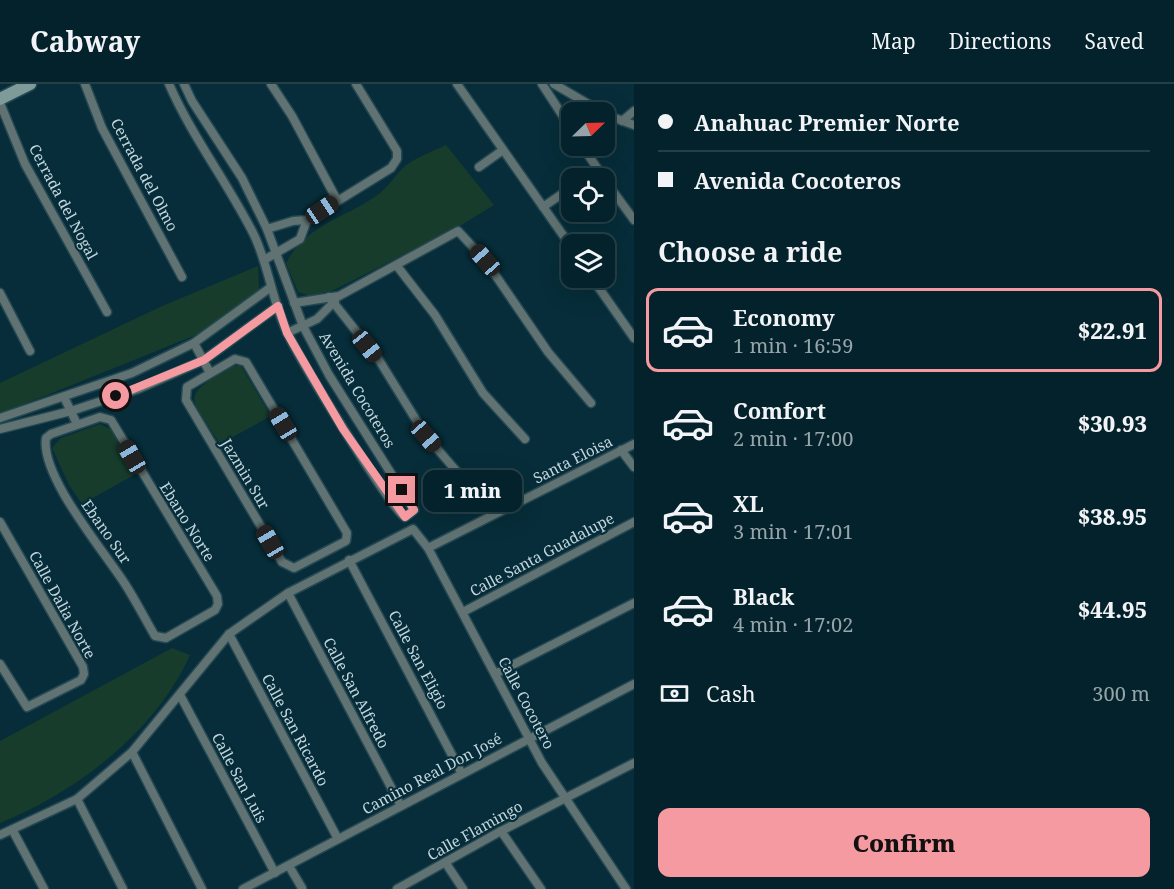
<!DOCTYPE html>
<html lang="en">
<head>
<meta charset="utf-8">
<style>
	:root { --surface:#04222b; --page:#122f37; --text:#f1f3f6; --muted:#97a4a9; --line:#253f47; --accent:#f49aa0 }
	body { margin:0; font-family:"Noto Serif",serif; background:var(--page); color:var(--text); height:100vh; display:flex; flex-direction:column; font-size:22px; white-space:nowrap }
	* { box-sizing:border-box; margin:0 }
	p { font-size:20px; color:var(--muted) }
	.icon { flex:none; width:33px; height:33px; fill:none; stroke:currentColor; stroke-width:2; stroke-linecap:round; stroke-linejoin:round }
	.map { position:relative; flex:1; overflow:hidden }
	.panel { display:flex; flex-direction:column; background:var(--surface); width:540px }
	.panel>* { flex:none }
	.top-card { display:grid; align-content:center; height:132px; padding:0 24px; background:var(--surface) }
	.needle { width:39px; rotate:67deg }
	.tools { position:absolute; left:561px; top:18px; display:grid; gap:12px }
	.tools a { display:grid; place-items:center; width:54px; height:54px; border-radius:12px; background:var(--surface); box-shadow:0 6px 24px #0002,0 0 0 2px var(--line); font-size:30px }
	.end { position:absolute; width:27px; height:27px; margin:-14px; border:8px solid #f49aa0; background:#111; box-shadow:0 0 0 3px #111 }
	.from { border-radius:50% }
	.bubble { position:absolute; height:42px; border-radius:12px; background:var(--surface); box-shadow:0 6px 24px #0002,0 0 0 2px var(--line); font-size:20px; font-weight:800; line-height:42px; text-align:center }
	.car { position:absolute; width:18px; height:36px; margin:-18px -9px; border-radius:8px; box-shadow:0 0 4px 2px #0007; background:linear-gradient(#222 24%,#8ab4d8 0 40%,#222 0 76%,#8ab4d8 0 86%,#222 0) }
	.top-card b { display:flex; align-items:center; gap:21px; height:57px; font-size:22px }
	.top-card b+b { border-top:2px solid var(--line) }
	.top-card i { width:15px; height:15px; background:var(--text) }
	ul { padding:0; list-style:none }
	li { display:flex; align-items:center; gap:18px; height:84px; margin:0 12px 9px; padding:0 12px; border:3px solid transparent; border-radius:12px }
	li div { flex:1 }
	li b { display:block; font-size:22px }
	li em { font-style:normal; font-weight:800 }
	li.selected { border-color:var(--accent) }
	li>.icon { width:54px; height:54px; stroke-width:1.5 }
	h2 { padding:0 24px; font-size:27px; line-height:72px }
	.pay { display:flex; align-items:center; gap:15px; height:66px; padding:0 24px; font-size:22px }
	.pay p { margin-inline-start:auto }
	.action { display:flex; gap:12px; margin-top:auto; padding:12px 24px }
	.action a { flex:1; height:69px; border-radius:12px; background:var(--accent); color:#111; font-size:24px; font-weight:800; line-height:69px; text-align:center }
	header { display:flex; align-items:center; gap:36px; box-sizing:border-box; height:84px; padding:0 30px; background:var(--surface); border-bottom:2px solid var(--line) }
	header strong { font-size:28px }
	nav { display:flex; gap:33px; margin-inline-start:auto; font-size:21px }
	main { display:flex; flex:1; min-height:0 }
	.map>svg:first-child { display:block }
	.green { fill:#173c2c }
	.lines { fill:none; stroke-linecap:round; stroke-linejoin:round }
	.street-casing { stroke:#244853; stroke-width:11 }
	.secondary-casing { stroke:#244853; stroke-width:15 }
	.street { stroke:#607271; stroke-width:8 }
	.secondary { stroke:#7e9b9a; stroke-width:12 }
	.route { stroke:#f49aa0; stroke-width:8 }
	.labels { text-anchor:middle; stroke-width:4.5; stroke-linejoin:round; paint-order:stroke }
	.street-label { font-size:15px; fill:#c3d6de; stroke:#062d39 }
</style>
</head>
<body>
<header>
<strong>Cabway</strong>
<nav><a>Map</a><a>Directions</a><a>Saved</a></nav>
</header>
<main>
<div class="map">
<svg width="634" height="805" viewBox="0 0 634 805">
	<rect width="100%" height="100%" fill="#062d39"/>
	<!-- green -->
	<g class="green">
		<path d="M446,61L494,121L458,143L334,206L310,212L298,208L286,179C306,141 343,135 376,112C388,104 395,91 405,82C417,73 433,67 446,61Z"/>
		<path d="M258,182L259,206L206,247L0,330V299L160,223Z"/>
		<path d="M232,282H241L271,332L220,360C189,310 179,315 232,282Z"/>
		<path d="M100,340L112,346L134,391L82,420L69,401L52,364L61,354Z"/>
		<path d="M172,564L190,571C156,647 77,708 0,739V657Z"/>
	</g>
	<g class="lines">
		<!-- street casing -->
		<g class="street-casing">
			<g id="street">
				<path d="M85,0L102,44L182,193"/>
				<path d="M169,0C192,53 228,99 254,151C269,182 272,218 288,250C299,274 391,426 405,433L414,426L329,291L303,242L267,145L242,94L192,17L184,0"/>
				<path d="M271,0L292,32L337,116"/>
				<path d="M457,0L572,164"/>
				<path d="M542,0L572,46"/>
				<path d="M554,0L602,28"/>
				<path d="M0,19L25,80L107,228"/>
				<path d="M579,28L594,25"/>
				<path d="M604,30L634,41"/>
				<path d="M622,37L634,27"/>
				<path d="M582,62L604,94"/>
				<path d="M479,83L503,66"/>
				<path d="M583,94L597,84"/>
				<path d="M604,95L634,136"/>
				<path d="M543,123L572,103"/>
				<path d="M267,145L293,137L307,136L391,84L397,75V67L356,0"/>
				<path d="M264,176L300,155L307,136"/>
				<path d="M397,182L435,231L483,309L525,355"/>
				<path d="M592,194L634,254"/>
				<path d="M0,209L30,267"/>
				<path d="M329,213L379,276L426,352L459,390"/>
				<path d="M294,219L339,212L458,147L485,176L548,268L591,319"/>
				<path d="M287,249L317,235L335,217"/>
				<path d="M194,259L210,289"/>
				<path d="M235,275L246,278L347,449L346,457L294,484L282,478L186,316L187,303Z"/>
				<path d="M64,313L77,340"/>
				<path d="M100,333L111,336L217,512L218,520L215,526L166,554L155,552C145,535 136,517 125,500C104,467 40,392 46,354L51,350Z"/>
				<path d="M0,334L132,289L194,259L271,203"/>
				<path d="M0,345L71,327L138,305L204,276L278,222"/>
				<path d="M621,366L634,383"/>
				<path d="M0,438L83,583L84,590L81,596L27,623L0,580"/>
				<path d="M428,464L634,360"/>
				<path d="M349,476L462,690"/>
				<path d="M288,509L401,722"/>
				<path d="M463,528L634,438"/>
				<path d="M229,550L338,755"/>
				<path d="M495,590L634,519"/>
				<path d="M180,611L275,789"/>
				<path d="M132,668L202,805"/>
				<path d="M77,715L123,805"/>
				<path d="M13,747L44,805"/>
				<path d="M501,747L541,805"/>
				<path d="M0,751L77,715L132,668L229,550L288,509L413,445L428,464L542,679L626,805"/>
				<path d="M445,778L463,805"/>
				<path d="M289,782L302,804"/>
				<path d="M243,805L634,600"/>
				<path d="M397,805L501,747L634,679"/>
			</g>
		</g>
		<!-- secondary casing -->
		<g class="secondary-casing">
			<path id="secondary" d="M0,15L30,0"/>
		</g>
		<!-- street -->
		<use href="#street" class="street"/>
		<!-- secondary -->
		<use href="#secondary" class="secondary"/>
	</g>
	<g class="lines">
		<!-- route -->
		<path class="route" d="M116,312L204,276L278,222L287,249L343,345L405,433L414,426L402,406"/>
	</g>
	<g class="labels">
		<!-- street labels -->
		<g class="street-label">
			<text transform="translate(144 91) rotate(62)" y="5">Cerrada del Olmo</text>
			<text transform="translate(63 118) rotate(62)" y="5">Cerrada del Nogal</text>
			<text transform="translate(357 306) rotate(59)" y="5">Avenida Cocoteros</text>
			<text transform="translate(573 376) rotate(-27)" y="5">Santa Eloisa</text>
			<text transform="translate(245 390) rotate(59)" y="5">Jazmin Sur</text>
			<text transform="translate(187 438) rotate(58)" y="5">Ebano Norte</text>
			<text transform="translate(106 448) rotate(55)" y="5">Ebano Sur</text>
			<text transform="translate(542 471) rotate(-28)" y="5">Calle Santa Guadalupe</text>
			<text transform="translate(62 521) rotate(61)" y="5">Calle Dalia Norte</text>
			<text transform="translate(418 576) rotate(62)" y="5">Calle San Eligio</text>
			<text transform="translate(356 609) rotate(62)" y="5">Calle San Alfredo</text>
			<text transform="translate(526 619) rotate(62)" y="5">Calle Cocotero</text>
			<text transform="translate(295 646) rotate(62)" y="5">Calle San Ricardo</text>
			<text transform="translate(432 690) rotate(-28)" y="5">Camino Real Don José</text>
			<text transform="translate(239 694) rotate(62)" y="5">Calle San Luis</text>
			<text transform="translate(475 747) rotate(-29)" y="5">Calle Flamingo</text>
		</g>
	</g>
</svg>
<div class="tools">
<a><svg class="needle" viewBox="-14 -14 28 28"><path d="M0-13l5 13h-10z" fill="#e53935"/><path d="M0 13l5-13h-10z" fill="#97a4a9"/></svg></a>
<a><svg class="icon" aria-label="locate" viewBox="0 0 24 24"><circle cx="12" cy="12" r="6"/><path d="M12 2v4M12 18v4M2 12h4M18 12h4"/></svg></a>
<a><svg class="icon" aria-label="layers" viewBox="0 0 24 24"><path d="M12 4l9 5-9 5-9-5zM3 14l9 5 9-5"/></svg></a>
</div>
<i class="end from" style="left:116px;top:312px"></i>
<i class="end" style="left:402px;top:406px"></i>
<div class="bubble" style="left:423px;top:386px;width:99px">1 min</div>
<i class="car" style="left:322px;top:126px;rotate:56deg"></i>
<i class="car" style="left:485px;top:176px;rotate:319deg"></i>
<i class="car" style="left:367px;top:262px;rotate:141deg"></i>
<i class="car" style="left:283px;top:340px;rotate:329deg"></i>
<i class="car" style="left:426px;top:352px;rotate:139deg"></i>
<i class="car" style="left:132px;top:373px;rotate:330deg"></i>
<i class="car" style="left:270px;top:458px;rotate:330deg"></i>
</div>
<section class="panel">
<div class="top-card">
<b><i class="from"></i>Anahuac Premier Norte</b>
<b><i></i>Avenida Cocoteros</b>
</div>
<h2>Choose a ride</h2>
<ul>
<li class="selected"><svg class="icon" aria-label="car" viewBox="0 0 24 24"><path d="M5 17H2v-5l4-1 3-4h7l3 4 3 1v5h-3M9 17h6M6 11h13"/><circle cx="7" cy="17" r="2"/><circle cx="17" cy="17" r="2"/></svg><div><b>Economy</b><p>1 min · 16:59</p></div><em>$22.91</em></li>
<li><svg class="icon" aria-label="car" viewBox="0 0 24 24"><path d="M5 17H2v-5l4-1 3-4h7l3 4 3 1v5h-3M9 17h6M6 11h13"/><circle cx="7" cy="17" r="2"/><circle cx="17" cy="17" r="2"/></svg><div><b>Comfort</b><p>2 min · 17:00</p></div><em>$30.93</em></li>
<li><svg class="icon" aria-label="car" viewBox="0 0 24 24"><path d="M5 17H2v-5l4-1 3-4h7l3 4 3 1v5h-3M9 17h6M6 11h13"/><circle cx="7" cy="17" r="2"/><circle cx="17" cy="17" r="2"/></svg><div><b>XL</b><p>3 min · 17:01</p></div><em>$38.95</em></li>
<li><svg class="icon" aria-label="car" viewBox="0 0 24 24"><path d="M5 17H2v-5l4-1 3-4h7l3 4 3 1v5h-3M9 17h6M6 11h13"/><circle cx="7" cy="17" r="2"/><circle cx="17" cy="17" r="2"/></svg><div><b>Black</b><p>4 min · 17:02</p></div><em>$44.95</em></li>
</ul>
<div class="pay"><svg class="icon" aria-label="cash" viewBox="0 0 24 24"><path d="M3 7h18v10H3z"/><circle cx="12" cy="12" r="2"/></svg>Cash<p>300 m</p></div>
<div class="action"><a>Confirm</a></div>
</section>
</main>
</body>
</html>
